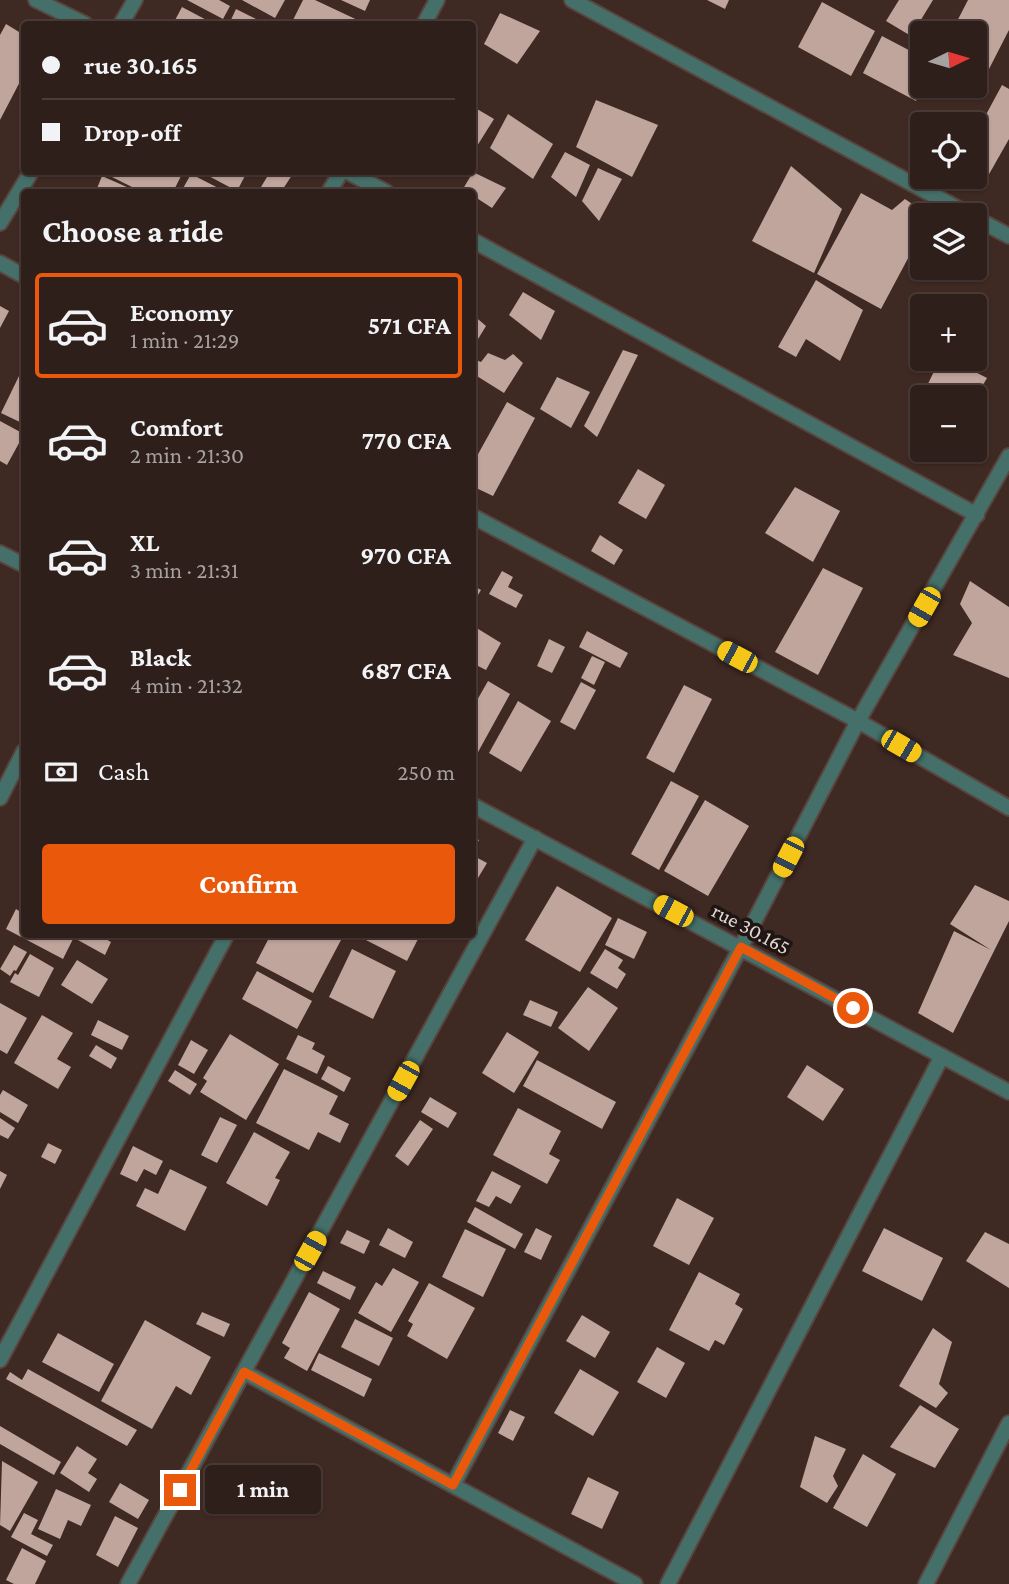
<!DOCTYPE html>
<html lang="en">
<head>
<meta charset="utf-8">
<style>
	:root { --surface:#2f1f1a; --page:#372723; --text:#f1f3f6; --muted:#a7a2a2; --line:#4a3d39; --accent:#ea580c }
	body { margin:0; font-family:"Crimson Pro",serif; background:var(--page); color:var(--text); height:100vh; display:flex; flex-direction:column; font-size:26px; white-space:nowrap }
	* { box-sizing:border-box; margin:0 }
	p { font-size:23px; color:var(--muted) }
	.icon { flex:none; width:38px; height:38px; fill:none; stroke:currentColor; stroke-width:2; stroke-linecap:round; stroke-linejoin:round }
	.map { position:relative; flex:1; overflow:hidden }
	.panel { position:absolute; left:21px; top:189px; width:455px; height:749px; display:flex; flex-direction:column; background:var(--surface); border-radius:7px; box-shadow:0 2px 5px #0004,0 0 0 2px var(--line) }
	.panel>* { flex:none }
	.banner { position:absolute; left:21px; top:21px; width:455px; height:154px; border-radius:7px; box-shadow:0 2px 5px #0004,0 0 0 2px var(--line); display:grid; align-content:center; height:154px; padding:0 21px; background:var(--surface) }
	.needle { width:46px; rotate:85deg }
	.fabs { position:absolute; left:910px; top:21px; display:grid; gap:14px }
	.fabs a { display:grid; place-items:center; width:77px; height:77px; border-radius:7px; background:var(--surface); box-shadow:0 2px 5px #0004,0 0 0 2px var(--line); font-size:35px }
	.end { position:absolute; width:32px; height:32px; margin:-16px; border:9px solid #ea580c; background:#fff; box-shadow:0 0 0 4px #fff }
	.from { border-radius:50% }
	.bubble { position:absolute; height:49px; border-radius:7px; background:var(--surface); box-shadow:0 2px 5px #0004,0 0 0 2px var(--line); font-size:23px; font-weight:700; line-height:49px; text-align:center }
	.car { position:absolute; width:21px; height:42px; margin:-21px -10px; border-radius:9px; box-shadow:0 0 5px 2px #0007; background:linear-gradient(#f5c518 24%,#345 0 40%,#f5c518 0 76%,#345 0 86%,#f5c518 0) }
	.banner b { display:flex; align-items:center; gap:24px; height:66px; font-size:26px }
	.banner b+b { border-top:2px solid var(--line) }
	.banner i { width:18px; height:18px; background:var(--text) }
	ul { padding:0; list-style:none }
	li { display:flex; align-items:center; gap:21px; height:105px; margin:0 14px 10px; padding:0 7px; border:4px solid transparent; border-radius:7px }
	li div { flex:1 }
	li b { display:block; font-size:26px }
	li em { font-style:normal; font-weight:700 }
	li.current { border-color:var(--accent) }
	li>.icon { width:63px; height:63px; stroke-width:1.5 }
	h2 { padding:0 21px; font-size:32px; line-height:84px }
	.pay { display:flex; align-items:center; gap:18px; height:77px; padding:0 21px; font-size:26px }
	.pay p { margin-inline-start:auto }
	.action { display:flex; gap:14px; margin-top:auto; padding:14px 21px }
	.action a { flex:1; height:80px; border-radius:7px; background:var(--accent); color:#fff; font-size:28px; font-weight:700; line-height:80px; text-align:center }
	.map>svg:first-child { display:block }
	.building { fill:#c0a59d }
	.lines { fill:none; stroke-linecap:round; stroke-linejoin:round }
	.street-casing { stroke:#59453f; stroke-width:18 }
	.street { stroke:#45706a; stroke-width:14 }
	.route { stroke:#ea580c; stroke-width:9 }
	.labels { text-anchor:middle; stroke-width:7; stroke-linejoin:round; paint-order:stroke }
	.street-label { font-size:21px; fill:#e3d5d1; stroke:#1f1512 }
</style>
</head>
<body>
<div class="map">
<svg width="1009" height="1584" viewBox="0 0 1009 1584">
	<rect width="100%" height="100%" fill="#3f2923"/>
	<!-- building -->
	<g class="building">
		<path d="M187,0H219L230,6L223,19Z"/>
		<path d="M242,0H285L275,18Z"/>
		<path d="M303,0H315L366,24H297L292,22Z"/>
		<path d="M341,0H370L365,11Z"/>
		<path d="M707,0H729L725,9Z"/>
		<path d="M899,0H933L911,36L886,21Z"/>
		<path d="M968,0H1009V30L989,69L975,62V33H951Z"/>
		<path d="M822,2L875,31L851,76L798,47Z"/>
		<path d="M182,7L214,24H173Z"/>
		<path d="M236,9L262,22L261,24H229Z"/>
		<path d="M500,13L540,31L517,64L484,44Z"/>
		<path d="M6,24L24,35V74L0,120V35Z"/>
		<path d="M882,36L922,57V86H924L916,101L863,73Z"/>
		<path d="M1002,85L1009,89V139L988,176L975,170V135Z"/>
		<path d="M596,100L658,125L632,177L576,147Z"/>
		<path d="M472,106L494,119L472,154Z"/>
		<path d="M508,114L553,144L533,179L490,148Z"/>
		<path d="M565,152L590,165L576,197L551,177Z"/>
		<path d="M791,166L842,209L814,273L752,241Z"/>
		<path d="M598,168L622,179L599,221L582,201Z"/>
		<path d="M102,172H183L173,192H131L134,188Z"/>
		<path d="M201,172H247L237,191Z"/>
		<path d="M270,172H294L281,192H258Z"/>
		<path d="M473,172L506,188L492,208L472,195V192L463,189Z"/>
		<path d="M191,174L226,192H181Z"/>
		<path d="M102,176L129,188L127,192L96,191Z"/>
		<path d="M861,193L892,210L905,199L928,215H922V232L881,309L817,274Z"/>
		<path d="M816,280L863,310L840,361L806,339L796,357L778,347Z"/>
		<path d="M523,292L555,311L541,340L509,315Z"/>
		<path d="M0,306L9,311L0,328Z"/>
		<path d="M472,314L486,326L472,349Z"/>
		<path d="M623,350L638,355L597,437L584,426Z"/>
		<path d="M488,353L505,360L513,354L523,363L504,393L472,373L476,360L481,362Z"/>
		<path d="M940,359H950L987,378L976,397H937L925,390Z"/>
		<path d="M19,376L24,379V424L1,413Z"/>
		<path d="M557,377L590,392L571,428L540,409Z"/>
		<path d="M507,402L535,418L493,496L472,486V465Z"/>
		<path d="M0,421L24,434L7,465L0,461Z"/>
		<path d="M638,469L665,485L646,519L618,503Z"/>
		<path d="M795,487L840,511L813,562L765,533Z"/>
		<path d="M600,535L623,550L614,565L591,551Z"/>
		<path d="M823,568L863,588L818,675L775,652Z"/>
		<path d="M502,571L513,577L508,587L523,595L516,608L489,594Z"/>
		<path d="M970,581L1009,607V678L953,655L972,623L960,604Z"/>
		<path d="M472,585L481,590L472,605Z"/>
		<path d="M475,627L501,643L486,670L472,663V631Z"/>
		<path d="M587,631L628,653L620,668L579,647Z"/>
		<path d="M549,639L565,647L552,673L537,666Z"/>
		<path d="M592,656L605,662L594,685L581,678Z"/>
		<path d="M488,681L510,694L472,763V709Z"/>
		<path d="M581,682L596,690L575,730L560,722Z"/>
		<path d="M684,685L712,699L674,773L646,758Z"/>
		<path d="M518,701L551,721L521,772L489,753Z"/>
		<path d="M671,781L699,796L659,870L631,854Z"/>
		<path d="M705,800L749,826L708,896L664,871Z"/>
		<path d="M472,837L479,840L472,852Z"/>
		<path d="M472,855L487,863L472,888Z"/>
		<path d="M975,885L1009,901V921L953,1033L918,1013L954,931L991,950L950,924Z"/>
		<path d="M557,886L612,918L580,972L525,940Z"/>
		<path d="M16,909L24,914V934H63L73,939L63,959L6,929Z"/>
		<path d="M618,918L647,932L634,959L605,945Z"/>
		<path d="M79,934H106L104,938L111,942L105,955L76,939Z"/>
		<path d="M271,934H330L341,940L313,993L256,963Z"/>
		<path d="M361,934H415L419,937L407,961L360,937Z"/>
		<path d="M14,945L27,952L16,971L14,970L10,976L0,969Z"/>
		<path d="M352,949L396,971L373,1019L329,997Z"/>
		<path d="M605,949L623,960L618,968L626,974L617,989L590,973Z"/>
		<path d="M30,954L54,968L39,997L10,982L15,973L18,975Z"/>
		<path d="M77,960L108,979L92,1004L61,985Z"/>
		<path d="M257,971L312,1001L297,1029L242,999Z"/>
		<path d="M588,987L618,1008L589,1051L558,1028Z"/>
		<path d="M530,1000L558,1012L551,1027L523,1015Z"/>
		<path d="M0,1003L27,1018L7,1054L0,1050Z"/>
		<path d="M42,1015L73,1033L57,1059L71,1067L58,1089L14,1063Z"/>
		<path d="M98,1020L129,1036L122,1050L91,1035Z"/>
		<path d="M507,1032L539,1052L514,1093L482,1073Z"/>
		<path d="M230,1034L279,1064L246,1120L200,1092L207,1081L203,1078Z"/>
		<path d="M298,1035L315,1043L312,1049L325,1056L317,1074L286,1059Z"/>
		<path d="M191,1040L208,1050L194,1074L178,1065Z"/>
		<path d="M96,1045L117,1058L111,1069L89,1056Z"/>
		<path d="M537,1060L616,1102L602,1129L523,1086Z"/>
		<path d="M807,1065L844,1089L823,1121L787,1097Z"/>
		<path d="M328,1066L351,1078L344,1092L321,1079Z"/>
		<path d="M284,1069L338,1096L329,1114L349,1124L340,1143L318,1132L309,1150L256,1123Z"/>
		<path d="M175,1070L197,1084L190,1095L168,1081Z"/>
		<path d="M3,1090L28,1105L18,1123L0,1112V1095Z"/>
		<path d="M430,1097L457,1113L448,1128L421,1112Z"/>
		<path d="M518,1108L561,1131L549,1154L560,1160L547,1184L493,1155Z"/>
		<path d="M220,1117L237,1125L217,1163L201,1155Z"/>
		<path d="M0,1118L15,1128L8,1139L0,1135Z"/>
		<path d="M420,1120L433,1129L408,1166L395,1156Z"/>
		<path d="M254,1132L290,1152L275,1178L280,1180L267,1206L226,1183Z"/>
		<path d="M48,1143L62,1150L55,1164L41,1157Z"/>
		<path d="M133,1146L163,1161L156,1175L144,1169L137,1182L120,1174Z"/>
		<path d="M170,1169L207,1187L185,1231L136,1206L145,1188L158,1194Z"/>
		<path d="M0,1171L7,1175L0,1189Z"/>
		<path d="M492,1171L521,1186L511,1204L496,1196L489,1207L476,1201Z"/>
		<path d="M677,1198L714,1218L689,1265L653,1246Z"/>
		<path d="M475,1207L523,1234L515,1249L467,1222Z"/>
		<path d="M388,1228L413,1242L405,1258L379,1245Z"/>
		<path d="M536,1228L552,1236L541,1260L524,1252Z"/>
		<path d="M884,1228L943,1258L922,1301L862,1271Z"/>
		<path d="M465,1229L506,1249L483,1297L442,1277Z"/>
		<path d="M347,1230L370,1241L364,1254L340,1243Z"/>
		<path d="M985,1232L1009,1244V1288L966,1261Z"/>
		<path d="M393,1268L419,1282L391,1332L358,1313L376,1282L382,1286Z"/>
		<path d="M323,1271L356,1287L350,1300L317,1283Z"/>
		<path d="M699,1272L740,1294L735,1304L743,1309L724,1345L715,1340L709,1351L669,1330Z"/>
		<path d="M429,1283L475,1308L447,1359L407,1336L413,1324L408,1321Z"/>
		<path d="M309,1292L340,1309L307,1371L284,1358L290,1348L282,1343Z"/>
		<path d="M202,1312L230,1324L224,1337L196,1324Z"/>
		<path d="M582,1315L610,1332L595,1358L566,1341Z"/>
		<path d="M355,1319L393,1338L379,1366L341,1347Z"/>
		<path d="M145,1320L211,1357L191,1395L176,1386L152,1429L101,1401Z"/>
		<path d="M933,1328L952,1342L939,1384L948,1393L936,1408L899,1386Z"/>
		<path d="M58,1333L114,1364L99,1392L42,1362Z"/>
		<path d="M657,1347L685,1363L666,1398L637,1382Z"/>
		<path d="M319,1353L372,1379L364,1397L311,1370Z"/>
		<path d="M28,1369L137,1430L127,1446L6,1379L10,1372L22,1380Z"/>
		<path d="M580,1369L619,1392L593,1436L554,1413Z"/>
		<path d="M920,1405L959,1429L935,1468L890,1447Z"/>
		<path d="M510,1410L525,1417L513,1441L498,1433Z"/>
		<path d="M0,1426L61,1462L54,1475L0,1444Z"/>
		<path d="M815,1436L846,1449L833,1476L838,1486L827,1503L800,1487Z"/>
		<path d="M77,1446L97,1459L88,1473L97,1479L89,1492L60,1473Z"/>
		<path d="M863,1454L896,1474L867,1527L833,1508Z"/>
		<path d="M2,1461L38,1482L10,1531L0,1525Z"/>
		<path d="M588,1477L619,1492L602,1529L571,1514Z"/>
		<path d="M120,1483L149,1500L138,1519L109,1502Z"/>
		<path d="M56,1489L91,1505L81,1526L68,1520L60,1539L38,1529Z"/>
		<path d="M24,1513L38,1520L31,1534L53,1545L47,1556L11,1537Z"/>
		<path d="M115,1516L138,1528L118,1567L96,1555Z"/>
		<path d="M22,1548L46,1561L35,1584H14L6,1580Z"/>
	</g>
	<g class="lines">
		<!-- street casing -->
		<g class="street-casing">
			<g id="street">
				<path d="M36,0L85,24"/>
				<path d="M572,0L970,215"/>
				<path d="M121,24L135,0"/>
				<path d="M424,24L437,0"/>
				<path d="M348,172L386,192"/>
				<path d="M329,192L341,172"/>
				<path d="M975,218L1009,236"/>
				<path d="M0,223L31,172"/>
				<path d="M472,240L977,515"/>
				<path d="M0,263L24,276"/>
				<path d="M472,516L858,721L1009,808"/>
				<path d="M0,553L24,565"/>
				<path d="M0,798L24,751"/>
				<path d="M472,805L1009,1092"/>
				<path d="M0,1360L227,934"/>
				<path d="M244,1372L635,1584"/>
				<path d="M453,1485L741,947L858,721L1009,456"/>
				<path d="M128,1584L535,838"/>
				<path d="M668,1584L942,1056"/>
				<path d="M926,1584L1009,1423"/>
			</g>
		</g>
		<!-- street -->
		<use href="#street" class="street"/>
	</g>
	<g class="lines">
		<!-- route -->
		<path class="route" d="M180,1490L244,1372L453,1485L741,947L853,1008"/>
	</g>
	<g class="labels">
		<!-- street labels -->
		<g class="street-label">
			<text transform="translate(751 929) rotate(28)" y="7">rue 30.165</text>
		</g>
	</g>
</svg>
<div class="fabs">
<a><svg class="needle" viewBox="-14 -14 28 28"><path d="M0-13l5 13h-10z" fill="#e53935"/><path d="M0 13l5-13h-10z" fill="#a7a2a2"/></svg></a>
<a><svg class="icon" aria-label="locate" viewBox="0 0 24 24"><circle cx="12" cy="12" r="6"/><path d="M12 2v4M12 18v4M2 12h4M18 12h4"/></svg></a>
<a><svg class="icon" aria-label="layers" viewBox="0 0 24 24"><path d="M12 4l9 5-9 5-9-5zM3 14l9 5 9-5"/></svg></a>
<a>+</a>
<a>−</a>
</div>
<i class="end from" style="left:853px;top:1008px"></i>
<i class="end" style="left:180px;top:1490px"></i>
<div class="bubble" style="left:205px;top:1465px;width:116px">1 min</div>
<i class="car" style="left:924px;top:607px;rotate:210deg"></i>
<i class="car" style="left:737px;top:657px;rotate:298deg"></i>
<i class="car" style="left:901px;top:746px;rotate:120deg"></i>
<i class="car" style="left:788px;top:857px;rotate:207deg"></i>
<i class="car" style="left:673px;top:911px;rotate:298deg"></i>
<i class="car" style="left:403px;top:1081px;rotate:209deg"></i>
<i class="car" style="left:310px;top:1251px;rotate:29deg"></i>
<div class="banner">
<b><i class="from"></i>rue 30.165</b>
<b><i></i>Drop-off</b>
</div>
<section class="panel">
<h2>Choose a ride</h2>
<ul>
<li class="current"><svg class="icon" aria-label="car" viewBox="0 0 24 24"><path d="M5 17H2v-5l4-1 3-4h7l3 4 3 1v5h-3M9 17h6M6 11h13"/><circle cx="7" cy="17" r="2"/><circle cx="17" cy="17" r="2"/></svg><div><b>Economy</b><p>1 min · 21:29</p></div><em>571 CFA</em></li>
<li><svg class="icon" aria-label="car" viewBox="0 0 24 24"><path d="M5 17H2v-5l4-1 3-4h7l3 4 3 1v5h-3M9 17h6M6 11h13"/><circle cx="7" cy="17" r="2"/><circle cx="17" cy="17" r="2"/></svg><div><b>Comfort</b><p>2 min · 21:30</p></div><em>770 CFA</em></li>
<li><svg class="icon" aria-label="car" viewBox="0 0 24 24"><path d="M5 17H2v-5l4-1 3-4h7l3 4 3 1v5h-3M9 17h6M6 11h13"/><circle cx="7" cy="17" r="2"/><circle cx="17" cy="17" r="2"/></svg><div><b>XL</b><p>3 min · 21:31</p></div><em>970 CFA</em></li>
<li><svg class="icon" aria-label="car" viewBox="0 0 24 24"><path d="M5 17H2v-5l4-1 3-4h7l3 4 3 1v5h-3M9 17h6M6 11h13"/><circle cx="7" cy="17" r="2"/><circle cx="17" cy="17" r="2"/></svg><div><b>Black</b><p>4 min · 21:32</p></div><em>687 CFA</em></li>
</ul>
<div class="pay"><svg class="icon" aria-label="cash" viewBox="0 0 24 24"><path d="M3 7h18v10H3z"/><circle cx="12" cy="12" r="2"/></svg>Cash<p>250 m</p></div>
<div class="action"><a>Confirm</a></div>
</section>
</div>
</body>
</html>
